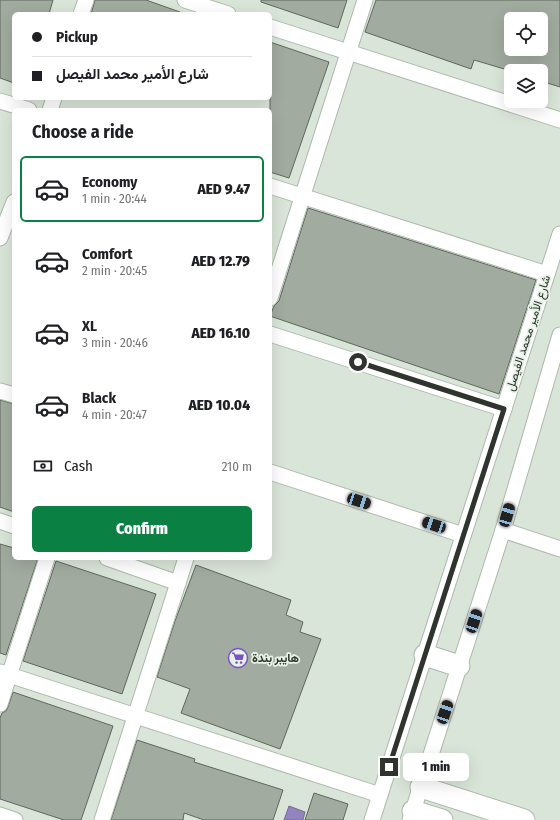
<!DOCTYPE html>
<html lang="en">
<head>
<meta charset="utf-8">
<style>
	:root { --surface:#fff; --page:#f6f6f6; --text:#202124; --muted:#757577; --line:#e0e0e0; --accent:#0b8043 }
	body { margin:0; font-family:"Fira Sans Condensed",Vazirmatn,sans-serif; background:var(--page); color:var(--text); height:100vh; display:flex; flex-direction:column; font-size:15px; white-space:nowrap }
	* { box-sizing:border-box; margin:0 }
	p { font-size:13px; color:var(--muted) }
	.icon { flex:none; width:22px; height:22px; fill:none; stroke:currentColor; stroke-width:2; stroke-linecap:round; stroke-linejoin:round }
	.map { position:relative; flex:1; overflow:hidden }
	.drawer { position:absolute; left:12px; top:108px; width:260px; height:452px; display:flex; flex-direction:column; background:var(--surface); border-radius:6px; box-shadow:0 4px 16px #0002 }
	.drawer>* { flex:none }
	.banner { position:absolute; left:12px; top:12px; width:260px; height:88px; border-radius:6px; box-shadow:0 4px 16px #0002; display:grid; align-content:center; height:88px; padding:0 20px; background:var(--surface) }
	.fabs { position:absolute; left:504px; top:12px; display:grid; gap:8px }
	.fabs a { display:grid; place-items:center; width:44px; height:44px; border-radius:6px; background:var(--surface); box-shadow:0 4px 16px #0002; font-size:20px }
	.end { position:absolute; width:18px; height:18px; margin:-9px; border:5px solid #30342f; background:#fff; box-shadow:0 0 0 2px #fff }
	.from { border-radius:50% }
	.bubble { position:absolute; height:28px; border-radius:6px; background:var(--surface); box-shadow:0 4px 16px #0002; font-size:13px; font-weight:800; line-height:28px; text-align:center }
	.car { position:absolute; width:12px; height:24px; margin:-12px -6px; border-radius:5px; box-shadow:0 0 3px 1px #0007; background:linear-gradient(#222 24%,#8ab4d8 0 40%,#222 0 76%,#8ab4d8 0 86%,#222 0) }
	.banner b { display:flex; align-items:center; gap:14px; height:38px; font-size:15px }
	.banner b+b { border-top:1px solid var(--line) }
	.banner i { width:10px; height:10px; background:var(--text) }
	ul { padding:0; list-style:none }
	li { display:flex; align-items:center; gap:12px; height:66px; margin:0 8px 6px; padding:0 12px; border:2px solid transparent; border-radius:6px }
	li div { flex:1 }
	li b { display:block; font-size:15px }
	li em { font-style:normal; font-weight:800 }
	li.current { border-color:var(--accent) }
	li>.icon { width:36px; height:36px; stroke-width:1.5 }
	h2 { padding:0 20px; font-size:18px; line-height:48px }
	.pay { display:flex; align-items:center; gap:10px; height:44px; padding:0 20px; font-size:15px }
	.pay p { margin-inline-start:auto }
	.button { display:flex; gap:8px; margin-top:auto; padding:8px 20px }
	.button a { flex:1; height:46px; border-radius:6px; background:var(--accent); color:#fff; font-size:16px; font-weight:800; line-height:46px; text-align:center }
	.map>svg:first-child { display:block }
	.water { fill:#9384c0; stroke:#756c94 }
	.building { fill:#a1ab9f; stroke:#5e675d; fill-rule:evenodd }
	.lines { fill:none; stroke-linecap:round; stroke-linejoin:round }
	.street-casing { stroke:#aeb9ad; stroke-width:17 }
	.secondary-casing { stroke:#aeb9ad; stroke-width:23 }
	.street { stroke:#fff; stroke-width:15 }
	.secondary { stroke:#fff; stroke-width:21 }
	.route { stroke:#30342f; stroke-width:5 }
	.labels { text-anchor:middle; stroke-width:3.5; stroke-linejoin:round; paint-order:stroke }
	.street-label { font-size:12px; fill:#30342f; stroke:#e7f2e6 }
	.poi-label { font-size:12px; font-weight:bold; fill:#30342f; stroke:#e7f2e6; text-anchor:start }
</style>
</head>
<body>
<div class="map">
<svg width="560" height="820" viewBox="0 0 560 820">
	<rect width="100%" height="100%" fill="#dae5d9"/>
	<!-- water -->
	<path class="water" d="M289,806L305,812L303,820H284Z"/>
	<!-- building -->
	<g class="building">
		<path d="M0,0H53L49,14H14V83L0,78Z"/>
		<path d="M95,0H146L180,12V14H91Z"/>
		<path d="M261,0H347L338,28L261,2Z"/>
		<path d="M376,0H560V87L541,81V71H511L474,60L471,69L365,32ZM511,19H541V49H511Z"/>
		<path d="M270,42L329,62L289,178L270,172Z"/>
		<path d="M308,208L536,280L499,394L270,316L274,306L279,301Z"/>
		<path d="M0,400L14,404V512L0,507Z"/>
		<path d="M0,544L14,548V558H38L6,655L0,653Z"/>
		<path d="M56,561L156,594L122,694L23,661Z"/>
		<path d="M196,565L291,600L286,615L303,622L300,632L321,639L280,749L181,713L190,689L157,677L175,621Z"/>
		<path d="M13,692L113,726L81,820H64L0,799V718L2,713L6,711L8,707Z"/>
		<path d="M137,740L195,759L194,762L283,790L273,820H204L184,813L183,820H111Z"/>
		<path d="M314,793L348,804L343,820H305Z"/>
	</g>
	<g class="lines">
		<!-- street casing -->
		<g class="street-casing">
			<g id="street">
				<path d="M185,0L228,14"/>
				<path d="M81,14L86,0"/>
				<path d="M270,27L560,120"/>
				<path d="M0,101L29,110"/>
				<path d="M50,110L54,98"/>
				<path d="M270,186L547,274"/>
				<path d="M0,238L14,202"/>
				<path d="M270,298L365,0"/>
				<path d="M270,334L504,409"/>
				<path d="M0,391L14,395"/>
				<path d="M270,472L463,535"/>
				<path d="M0,521L14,526"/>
				<path d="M503,530L560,549"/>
				<path d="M107,558L178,583"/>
				<path d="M0,672L380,795"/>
				<path d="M0,704L47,558"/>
				<path d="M0,815L15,820"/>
				<path d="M102,820L186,558"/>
				<path d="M372,820L560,234"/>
				<path d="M410,820L503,530L560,335"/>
			</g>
		</g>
		<!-- secondary casing -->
		<g class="secondary-casing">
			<g id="secondary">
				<path d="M425,655L459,666"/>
				<path d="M421,787L524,820"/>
				<path d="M413,811L442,820"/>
			</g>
		</g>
		<!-- street -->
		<use href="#street" class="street"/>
		<!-- secondary -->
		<use href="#secondary" class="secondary"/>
	</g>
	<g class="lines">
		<!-- route -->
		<path class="route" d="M358,362L504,409L389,767"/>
	</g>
	<!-- icons -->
	<defs>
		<g id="supermarket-ring" transform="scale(1)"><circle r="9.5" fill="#e7f2e6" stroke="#7a52cb" stroke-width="1.5"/><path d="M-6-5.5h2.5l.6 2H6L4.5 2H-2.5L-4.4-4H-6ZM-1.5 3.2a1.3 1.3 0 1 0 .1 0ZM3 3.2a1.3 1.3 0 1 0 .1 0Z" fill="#7a52cb"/></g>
	</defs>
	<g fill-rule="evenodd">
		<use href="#supermarket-ring" x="238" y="658"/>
	</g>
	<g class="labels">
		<!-- street labels -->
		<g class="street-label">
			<text transform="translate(528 333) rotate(-72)" y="4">شارع الأمير محمد الفيصل</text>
		</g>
		<!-- poi labels -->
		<g class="poi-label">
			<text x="252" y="662">هايبر بندة</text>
		</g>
	</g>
</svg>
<div class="fabs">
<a><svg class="icon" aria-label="locate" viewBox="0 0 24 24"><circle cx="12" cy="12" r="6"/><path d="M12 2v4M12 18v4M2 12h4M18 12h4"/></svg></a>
<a><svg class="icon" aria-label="layers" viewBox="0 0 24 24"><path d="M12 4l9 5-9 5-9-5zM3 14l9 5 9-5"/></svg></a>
</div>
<i class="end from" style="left:358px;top:362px"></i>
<i class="end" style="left:389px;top:767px"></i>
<div class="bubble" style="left:403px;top:753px;width:66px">1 min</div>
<i class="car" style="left:359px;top:501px;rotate:108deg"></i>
<i class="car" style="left:507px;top:515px;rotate:16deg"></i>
<i class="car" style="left:434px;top:525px;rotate:288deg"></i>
<i class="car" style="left:474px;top:621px;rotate:18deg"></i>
<i class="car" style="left:445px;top:712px;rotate:18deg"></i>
<div class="banner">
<b><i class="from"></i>Pickup</b>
<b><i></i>شارع الأمير محمد الفيصل</b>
</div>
<section class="drawer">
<h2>Choose a ride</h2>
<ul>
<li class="current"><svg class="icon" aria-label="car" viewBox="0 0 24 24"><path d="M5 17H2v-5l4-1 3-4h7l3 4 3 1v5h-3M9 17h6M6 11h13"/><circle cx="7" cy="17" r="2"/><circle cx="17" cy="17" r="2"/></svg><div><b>Economy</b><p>1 min · 20:44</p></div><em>AED 9.47</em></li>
<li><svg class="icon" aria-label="car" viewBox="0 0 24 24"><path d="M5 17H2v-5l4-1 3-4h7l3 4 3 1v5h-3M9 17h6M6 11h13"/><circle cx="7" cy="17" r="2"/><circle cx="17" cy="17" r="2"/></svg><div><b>Comfort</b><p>2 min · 20:45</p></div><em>AED 12.79</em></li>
<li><svg class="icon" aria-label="car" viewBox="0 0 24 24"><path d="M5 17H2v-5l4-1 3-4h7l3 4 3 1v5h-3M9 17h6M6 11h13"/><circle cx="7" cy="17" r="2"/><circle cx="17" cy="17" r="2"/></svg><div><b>XL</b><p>3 min · 20:46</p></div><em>AED 16.10</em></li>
<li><svg class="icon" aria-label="car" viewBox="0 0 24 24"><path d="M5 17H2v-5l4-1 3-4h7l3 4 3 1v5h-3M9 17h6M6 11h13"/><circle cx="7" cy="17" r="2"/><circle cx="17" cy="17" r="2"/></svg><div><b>Black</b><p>4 min · 20:47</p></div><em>AED 10.04</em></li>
</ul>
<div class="pay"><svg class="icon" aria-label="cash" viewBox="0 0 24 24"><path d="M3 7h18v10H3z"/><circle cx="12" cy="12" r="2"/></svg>Cash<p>210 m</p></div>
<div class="button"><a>Confirm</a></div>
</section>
</div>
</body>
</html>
